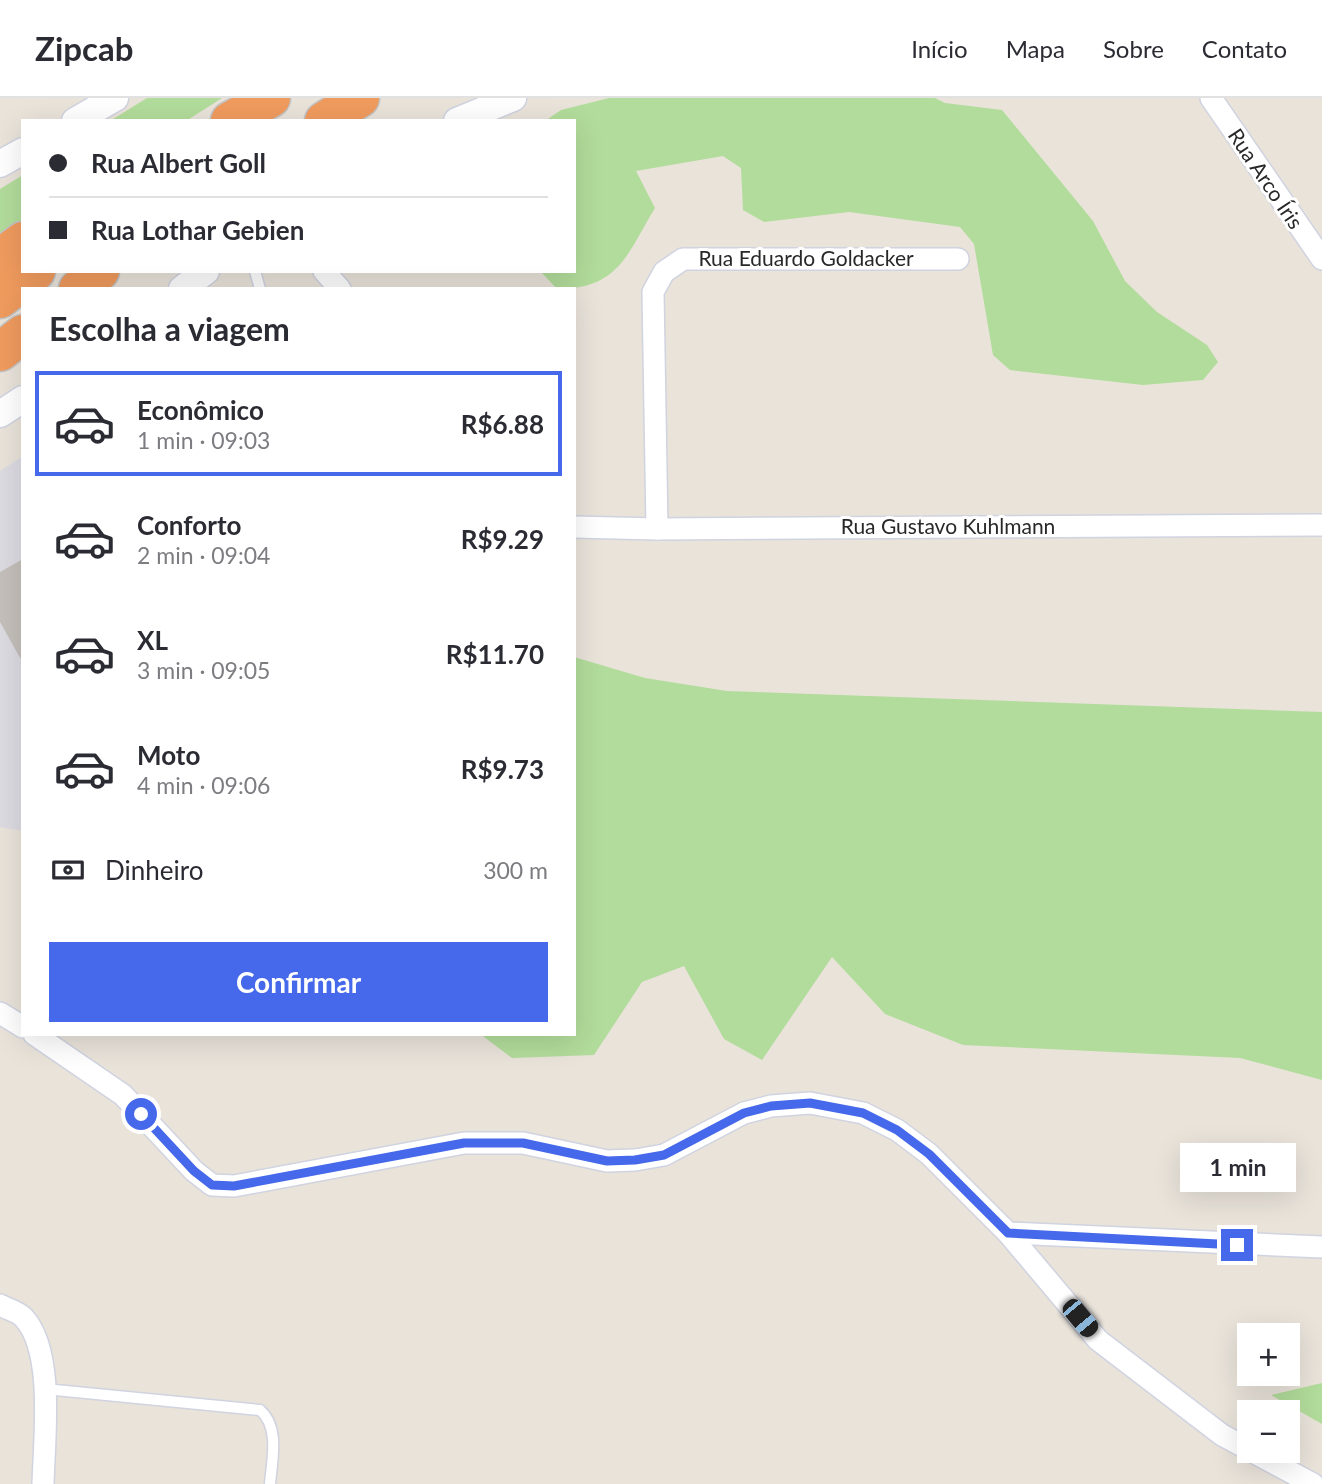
<!DOCTYPE html>
<html lang="pt">
<head>
<meta charset="utf-8">
<style>
	:root { --surface:#fff; --page:#f2f2f3; --text:#2b2b33; --muted:#7c7c81; --line:#e1e1e2; --accent:#4668ea }
	body { margin:0; font-family:Lato,sans-serif; background:var(--page); color:var(--text); height:100vh; display:flex; flex-direction:column; font-size:26px; white-space:nowrap }
	* { box-sizing:border-box; margin:0 }
	p { font-size:23px; color:var(--muted) }
	.icon { flex:none; width:38px; height:38px; fill:none; stroke:currentColor; stroke-width:2; stroke-linecap:round; stroke-linejoin:round }
	.map { position:relative; flex:1; overflow:hidden }
	.panel { position:absolute; left:21px; top:189px; width:555px; height:749px; display:flex; flex-direction:column; background:var(--surface); border-radius:0px; box-shadow:0 7px 28px #0002 }
	.panel>* { flex:none }
	.banner { position:absolute; left:21px; top:21px; width:555px; height:154px; border-radius:0px; box-shadow:0 7px 28px #0002; display:grid; align-content:center; height:154px; padding:0 28px; background:var(--surface) }
	.controls { position:absolute; left:1237px; top:1225px; display:grid; gap:14px }
	.controls a { display:grid; place-items:center; width:63px; height:63px; border-radius:0px; background:var(--surface); box-shadow:0 7px 28px #0002; font-size:35px }
	.end { position:absolute; width:32px; height:32px; margin:-16px; border:9px solid #4668ea; background:#fff; box-shadow:0 0 0 4px #fff }
	.from { border-radius:50% }
	.bubble { position:absolute; height:49px; border-radius:0px; background:var(--surface); box-shadow:0 7px 28px #0002; font-size:23px; font-weight:700; line-height:49px; text-align:center }
	.car { position:absolute; width:21px; height:42px; margin:-21px -10px; border-radius:9px; box-shadow:0 0 5px 2px #0007; background:linear-gradient(#222 24%,#8ab4d8 0 40%,#222 0 76%,#8ab4d8 0 86%,#222 0) }
	.banner b { display:flex; align-items:center; gap:24px; height:66px; font-size:26px }
	.banner b+b { border-top:2px solid var(--line) }
	.banner i { width:18px; height:18px; background:var(--text) }
	ul { padding:0; list-style:none }
	li { display:flex; align-items:center; gap:21px; height:105px; margin:0 14px 10px; padding:0 14px; border:4px solid transparent; border-radius:0px }
	li div { flex:1 }
	li b { display:block; font-size:26px }
	li em { font-style:normal; font-weight:700 }
	li.active { border-color:var(--accent) }
	li>.icon { width:63px; height:63px; stroke-width:1.5 }
	h2 { padding:0 28px; font-size:32px; line-height:84px }
	.pay { display:flex; align-items:center; gap:18px; height:77px; padding:0 28px; font-size:26px }
	.pay p { margin-inline-start:auto }
	.cta { display:flex; gap:14px; margin-top:auto; padding:14px 28px }
	.cta a { flex:1; height:80px; border-radius:0px; background:var(--accent); color:#fff; font-size:28px; font-weight:700; line-height:80px; text-align:center }
	header { display:flex; align-items:center; gap:42px; box-sizing:border-box; height:98px; padding:0 35px; background:var(--surface); border-bottom:2px solid var(--line) }
	header strong { font-size:33px }
	nav { display:flex; gap:38px; margin-inline-start:auto; font-size:24px }
	.map>svg:first-child { display:block }
	.industrial { fill:#dddbe2 }
	.green { fill:#b2dc9b }
	.building { fill:#c4bfba }
	.lines { fill:none; stroke-linecap:round; stroke-linejoin:round }
	.service-casing { stroke:#d0d3e0; stroke-width:13 }
	.minor-casing { stroke:#d0d3e0; stroke-width:24 }
	.tertiary-casing { stroke:#d0d3e0; stroke-width:29 }
	.motorway-casing { stroke:#c3c3c3; stroke-width:41 }
	.service { stroke:#fff; stroke-width:10 }
	.minor { stroke:#fff; stroke-width:21 }
	.tertiary { stroke:#fff; stroke-width:26 }
	.motorway { stroke:#f09b5e; stroke-width:38 }
	.route { stroke:#4668ea; stroke-width:9 }
	.labels { text-anchor:middle; stroke-width:6; stroke-linejoin:round; paint-order:stroke }
	.street-label { font-size:21px; fill:#282828; stroke:#fff }
</style>
</head>
<body>
<header>
<strong>Zipcab</strong>
<nav><a>Início</a><a>Mapa</a><a>Sobre</a><a>Contato</a></nav>
</header>
<div class="map">
<svg width="1322" height="1386" viewBox="0 0 1322 1386">
	<rect width="100%" height="100%" fill="#e9e3da"/>
	<!-- industrial -->
	<path class="industrial" d="M23,358V733L0,729V373Z"/>
	<!-- green -->
	<g class="green">
		<path d="M147,0H222L186,23H110Z"/>
		<path d="M609,0H935L945,5L1002,12L1093,123L1125,183L1157,214L1207,247L1218,264L1203,282L1143,287L1010,272L993,257L974,146L960,129L849,114L764,124L743,112L741,70L723,58L636,73L655,110C627,156 619,191 557,191L542,175L574,173V23H545L561,12Z"/>
		<path d="M23,77V127L0,142V91Z"/>
		<path d="M574,559L645,580L727,593L1322,614V982L1240,960L963,947L885,916L832,859L762,962L724,941L684,868L642,884L594,957L512,960L480,936H574Z"/>
		<path d="M1322,1285V1326L1271,1297Z"/>
	</g>
	<!-- building -->
	<path class="building" d="M23,461V565L0,524V474Z"/>
	<g class="lines">
		<!-- service casing -->
		<g class="service-casing">
			<g id="service">
				<path d="M255,173L260,191"/>
				<path d="M45,1291L260,1312C280,1329 272,1362 270,1386"/>
			</g>
		</g>
		<!-- minor casing -->
		<g class="minor-casing">
			<g id="minor">
				<path d="M1211,0L1322,161"/>
				<path d="M324,173L340,191"/>
				<path d="M574,429L657,431L1322,427"/>
				<path d="M657,431L653,194L664,174L683,161H958"/>
				<path d="M0,915L23,929"/>
				<path d="M34,936L123,997L194,1073L212,1087L234,1088L464,1045H523L607,1063L635,1062L664,1057L744,1015L771,1008L810,1005L863,1015L897,1032L929,1056L1008,1135L1098,1242L1222,1337L1250,1352"/>
				<path d="M1008,1135L1322,1149"/>
				<path d="M0,1207C7,1211 19,1214 24,1220C55,1254 44,1342 43,1386"/>
				<path d="M1251,1353L1313,1386"/>
			</g>
		</g>
		<!-- tertiary casing -->
		<g class="tertiary-casing">
			<g id="tertiary">
				<path d="M75,23L115,0"/>
				<path d="M457,23L513,0"/>
				<path d="M0,66L23,53"/>
				<path d="M182,191L206,173"/>
				<path d="M0,316L23,301"/>
			</g>
		</g>
		<!-- motorway casing -->
		<g class="motorway-casing">
			<g id="motorway">
				<path d="M230,23L271,0"/>
				<path d="M324,23L360,0"/>
				<path d="M0,160L23,143"/>
				<path d="M78,191L100,173"/>
				<path d="M0,201L36,173"/>
				<path d="M0,254L23,236"/>
			</g>
		</g>
		<!-- service -->
		<use href="#service" class="service"/>
		<!-- minor -->
		<use href="#minor" class="minor"/>
		<!-- tertiary -->
		<use href="#tertiary" class="tertiary"/>
		<!-- motorway -->
		<use href="#motorway" class="motorway"/>
	</g>
	<g class="lines">
		<!-- route -->
		<path class="route" d="M141,1016L194,1073L212,1087L234,1088L464,1045H523L607,1063L635,1062L664,1057L744,1015L771,1008L810,1005L863,1015L897,1032L929,1056L1008,1135L1237,1147"/>
	</g>
	<g class="labels">
		<!-- street labels -->
		<g class="street-label">
			<text transform="translate(1265 81) rotate(56)" y="7">Rua Arco Íris</text>
			<text x="806" y="168">Rua Eduardo Goldacker</text>
			<text x="948" y="436">Rua Gustavo Kuhlmann</text>
		</g>
	</g>
</svg>
<div class="controls">
<a>+</a>
<a>−</a>
</div>
<i class="end from" style="left:141px;top:1016px"></i>
<i class="end" style="left:1237px;top:1147px"></i>
<div class="bubble" style="left:1180px;top:1045px;width:116px">1 min</div>
<i class="car" style="left:1080px;top:1220px;rotate:140deg"></i>
<div class="banner">
<b><i class="from"></i>Rua Albert Goll</b>
<b><i></i>Rua Lothar Gebien</b>
</div>
<section class="panel">
<h2>Escolha a viagem</h2>
<ul>
<li class="active"><svg class="icon" aria-label="car" viewBox="0 0 24 24"><path d="M5 17H2v-5l4-1 3-4h7l3 4 3 1v5h-3M9 17h6M6 11h13"/><circle cx="7" cy="17" r="2"/><circle cx="17" cy="17" r="2"/></svg><div><b>Econômico</b><p>1 min · 09:03</p></div><em>R$6.88</em></li>
<li><svg class="icon" aria-label="car" viewBox="0 0 24 24"><path d="M5 17H2v-5l4-1 3-4h7l3 4 3 1v5h-3M9 17h6M6 11h13"/><circle cx="7" cy="17" r="2"/><circle cx="17" cy="17" r="2"/></svg><div><b>Conforto</b><p>2 min · 09:04</p></div><em>R$9.29</em></li>
<li><svg class="icon" aria-label="car" viewBox="0 0 24 24"><path d="M5 17H2v-5l4-1 3-4h7l3 4 3 1v5h-3M9 17h6M6 11h13"/><circle cx="7" cy="17" r="2"/><circle cx="17" cy="17" r="2"/></svg><div><b>XL</b><p>3 min · 09:05</p></div><em>R$11.70</em></li>
<li><svg class="icon" aria-label="car" viewBox="0 0 24 24"><path d="M5 17H2v-5l4-1 3-4h7l3 4 3 1v5h-3M9 17h6M6 11h13"/><circle cx="7" cy="17" r="2"/><circle cx="17" cy="17" r="2"/></svg><div><b>Moto</b><p>4 min · 09:06</p></div><em>R$9.73</em></li>
</ul>
<div class="pay"><svg class="icon" aria-label="cash" viewBox="0 0 24 24"><path d="M3 7h18v10H3z"/><circle cx="12" cy="12" r="2"/></svg>Dinheiro<p>300 m</p></div>
<div class="cta"><a>Confirmar</a></div>
</section>
</div>
</body>
</html>
